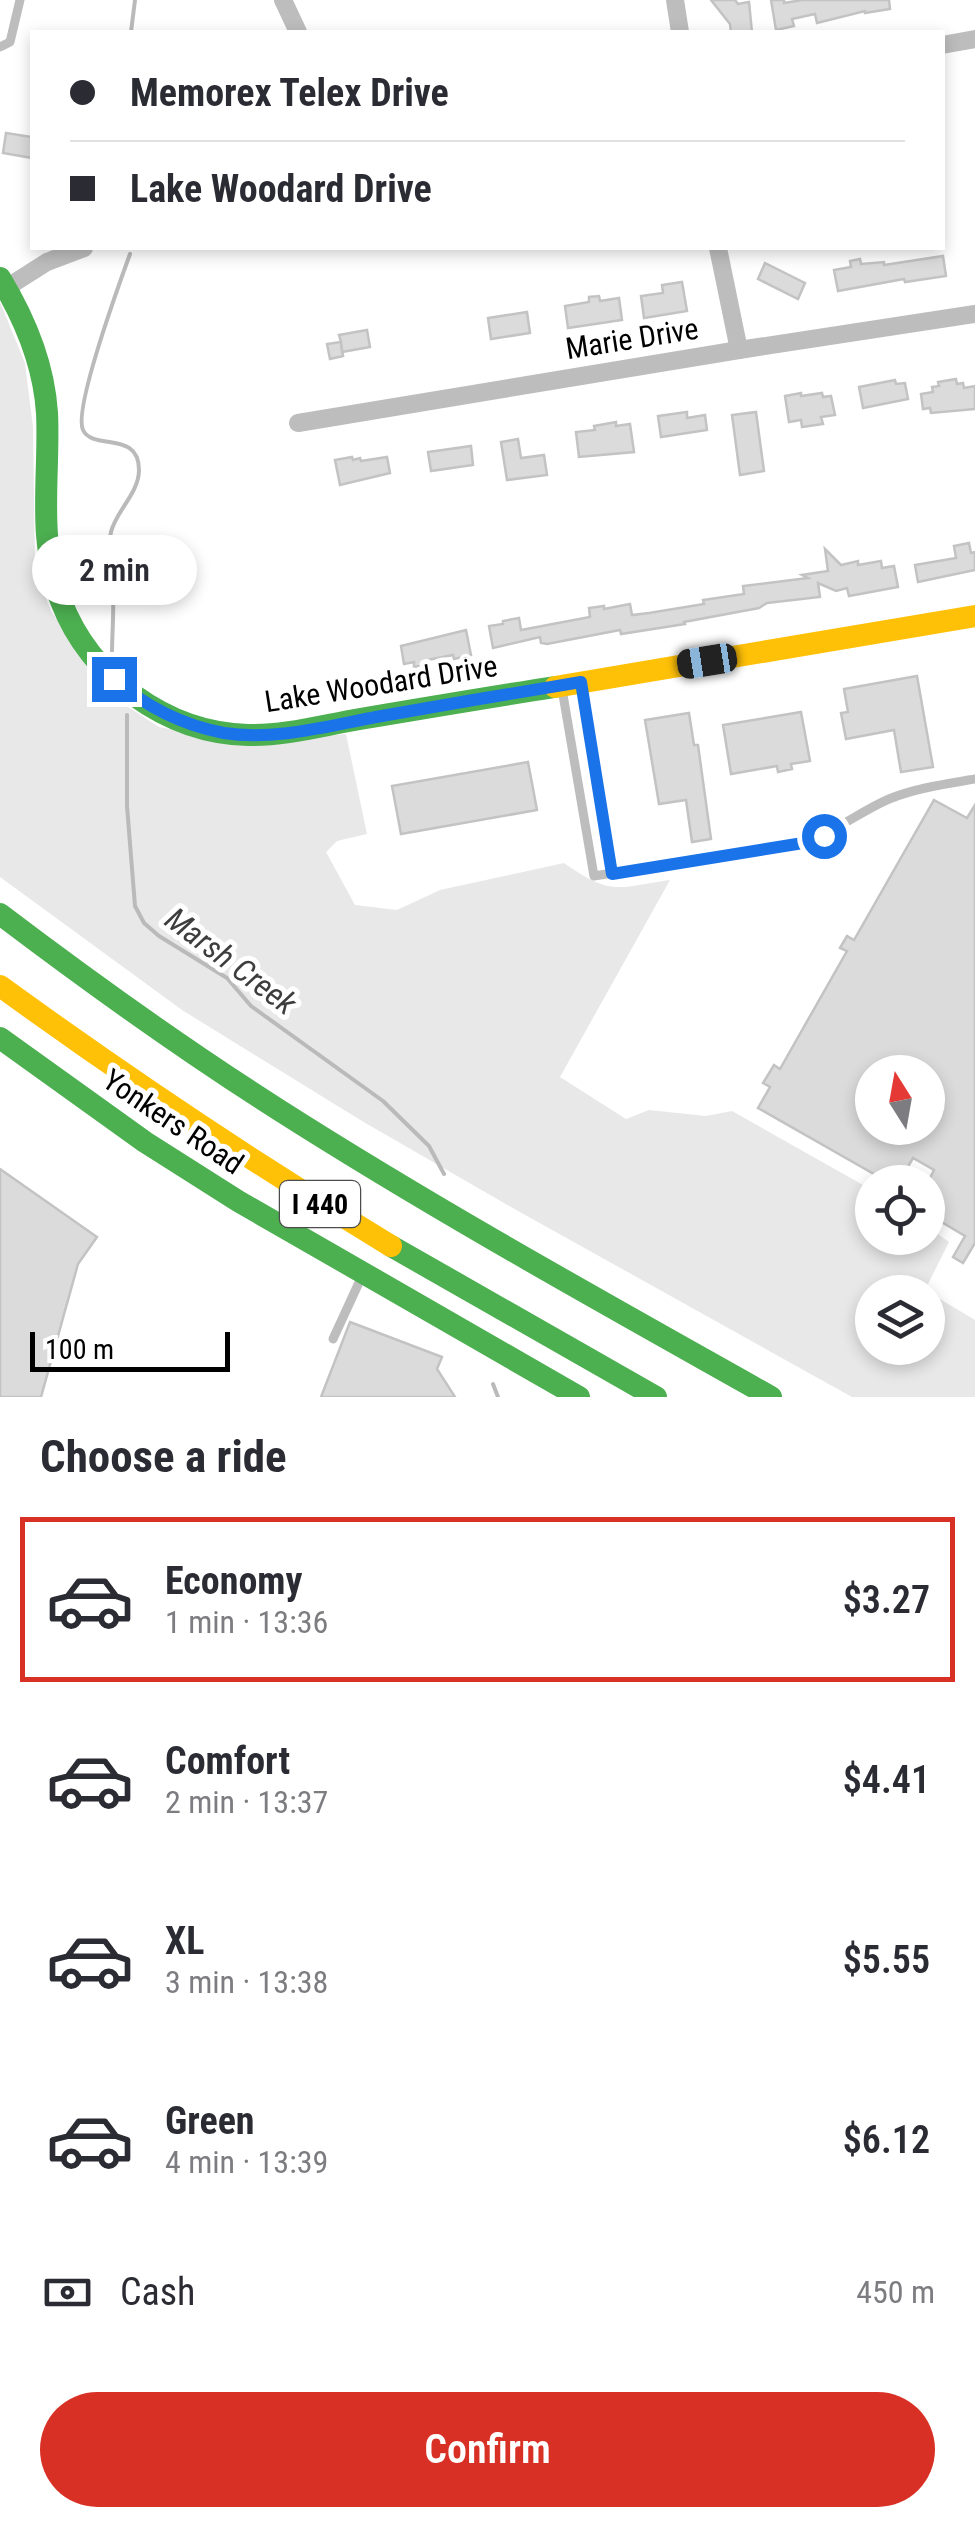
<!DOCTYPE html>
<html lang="en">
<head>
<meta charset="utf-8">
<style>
	:root { --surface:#fff; --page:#f2f2f3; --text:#2b2b33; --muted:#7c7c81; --line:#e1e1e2; --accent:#d93025 }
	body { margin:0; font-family:"Roboto Condensed",sans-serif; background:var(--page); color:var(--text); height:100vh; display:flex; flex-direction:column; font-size:38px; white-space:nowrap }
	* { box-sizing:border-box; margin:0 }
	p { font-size:32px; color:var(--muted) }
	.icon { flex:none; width:55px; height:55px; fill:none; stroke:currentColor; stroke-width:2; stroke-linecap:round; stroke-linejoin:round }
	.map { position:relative; height:1397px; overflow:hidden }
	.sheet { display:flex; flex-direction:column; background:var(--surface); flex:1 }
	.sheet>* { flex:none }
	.banner { position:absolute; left:30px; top:30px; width:915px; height:220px; border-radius:0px; box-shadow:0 5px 15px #0003; display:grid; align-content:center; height:220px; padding:0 40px; background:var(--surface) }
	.needle { width:65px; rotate:349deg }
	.fabs { position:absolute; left:855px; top:1055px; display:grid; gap:20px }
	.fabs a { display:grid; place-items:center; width:90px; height:90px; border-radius:50%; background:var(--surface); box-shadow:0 5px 15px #0003; font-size:50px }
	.scale { position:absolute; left:30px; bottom:25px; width:200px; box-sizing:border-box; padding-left:10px; border:5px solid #000; border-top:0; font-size:28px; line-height:35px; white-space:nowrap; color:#000; -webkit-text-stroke:8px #fff; paint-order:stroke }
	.end { position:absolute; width:45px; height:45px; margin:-22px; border:12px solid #1a73e8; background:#fff; box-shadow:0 0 0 5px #fff }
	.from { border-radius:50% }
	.bubble { position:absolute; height:70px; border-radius:35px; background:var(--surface); box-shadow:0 5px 15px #0003; font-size:32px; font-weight:600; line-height:70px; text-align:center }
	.car { position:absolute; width:30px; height:60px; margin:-30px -15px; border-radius:12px; box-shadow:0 0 8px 2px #0007; background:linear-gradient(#222 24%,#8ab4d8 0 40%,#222 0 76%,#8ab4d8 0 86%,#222 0) }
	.banner b { display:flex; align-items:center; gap:35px; height:95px; font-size:38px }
	.banner b+b { border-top:2px solid var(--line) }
	.banner i { width:25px; height:25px; background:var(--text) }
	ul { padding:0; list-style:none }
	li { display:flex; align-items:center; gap:30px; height:165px; margin:0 20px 15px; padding:0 20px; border:5px solid transparent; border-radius:0px }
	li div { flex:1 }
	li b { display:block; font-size:38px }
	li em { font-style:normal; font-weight:600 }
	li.current { border-color:var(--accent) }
	li>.icon { width:90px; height:90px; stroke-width:1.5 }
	h2 { padding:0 40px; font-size:45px; line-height:120px }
	.pay { display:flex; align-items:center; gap:25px; height:110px; padding:0 40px; font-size:38px }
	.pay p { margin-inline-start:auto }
	.action { display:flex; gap:20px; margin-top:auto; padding:20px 40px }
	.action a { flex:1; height:115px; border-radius:60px; background:var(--accent); color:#fff; font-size:40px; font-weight:600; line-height:115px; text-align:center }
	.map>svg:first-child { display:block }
	.green { fill:#e8e8e8; fill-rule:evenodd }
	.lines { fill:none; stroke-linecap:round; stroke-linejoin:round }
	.stream { stroke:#bababa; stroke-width:4 }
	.building { fill:#dbdbdb; stroke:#c3c3c3; stroke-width:2.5; fill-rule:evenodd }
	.lane { stroke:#bdbdbd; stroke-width:9 }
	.street { stroke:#bdbdbd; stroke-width:18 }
	.fast { stroke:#4caf50; stroke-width:22 }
	.slow { stroke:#ffc107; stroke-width:22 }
	.route { stroke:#1a73e8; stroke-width:12 }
	.labels { text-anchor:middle; stroke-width:10; stroke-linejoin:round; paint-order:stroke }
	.shield { fill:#fff; stroke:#4c4c4c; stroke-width:2.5 }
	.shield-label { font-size:28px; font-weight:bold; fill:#000 }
	.street-label { font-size:30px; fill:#000; stroke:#fff }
	.water-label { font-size:32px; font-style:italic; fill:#3d3d3d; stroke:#fff }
</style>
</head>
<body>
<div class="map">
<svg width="975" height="1397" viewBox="0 0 975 1397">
	<rect width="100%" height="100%" fill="#fff"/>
	<!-- green -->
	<path class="green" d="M0,302L25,363L33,427L35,570L51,611L105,692L159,727L250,744L346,734L367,834L337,841L326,852L355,905L397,910L440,890L564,863C611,896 617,888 670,880L560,1077L626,1119L649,1110L706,1116L732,1111L872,1190V1238H928V1227L949,1242L925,1290L975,1320V1397H852L518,1211L362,1121L182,1010L0,877ZM872,1292H928V1348H872Z"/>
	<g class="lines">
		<!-- stream -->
		<g class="stream">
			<path d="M131,32L135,0"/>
			<path d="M112,654C112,634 114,613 113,593C111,569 105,557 111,532C116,511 139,493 139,470C139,430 93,451 83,430C73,409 120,282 130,254"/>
			<path d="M127,715V806L135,906L144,923L159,936L227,978L251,1006L383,1101L429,1146L444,1174"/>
			<path d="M493,1384L498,1397"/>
		</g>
	</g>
	<!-- building -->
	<g class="building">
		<path d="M711,0H735L738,4L749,2L752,32H731L730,24Z"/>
		<path d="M771,0H784V3L802,0H889L890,9L865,13V11L817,23L815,14L792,19L794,26L776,30Z"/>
		<path d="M6,133L32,137V158L3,153Z"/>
		<path d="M943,256L946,276L905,282L904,279L838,291L834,270L851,267L850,261L860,259L861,264L884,262V265Z"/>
		<path d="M765,263L805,283L798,299L758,279Z"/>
		<path d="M682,282L687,311L644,318L641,296L663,293L662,285Z"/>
		<path d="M599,296L600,301L619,298L622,320L568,328L565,306L589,302V297Z"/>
		<path d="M527,312L530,333L491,339L488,318Z"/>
		<path d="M367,330L370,347L342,352L341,343L343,356L330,359L327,344L341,342L339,335Z"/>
		<path d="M956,379L957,384L963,383L964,388L975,386V409L931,413L930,408L923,409L921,394L933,392L932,387L939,386L938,382Z"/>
		<path d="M895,380L896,384L905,383L908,399L863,408L859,387Z"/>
		<path d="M801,393V396L822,393L823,397L831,396L835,415L821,417L823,424L802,427L801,420L789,422L785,396Z"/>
		<path d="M687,412V418L705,415L707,430L661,437L658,416Z"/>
		<path d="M756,412L764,471L740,475L732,415Z"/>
		<path d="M616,422V426L630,424L634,452L579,457L576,432L595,430L594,426Z"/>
		<path d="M518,439L521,458L544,455L547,475L507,480L501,442Z"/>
		<path d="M471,446L473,465L431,471L428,452Z"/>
		<path d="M352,457L353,460L360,458L361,461L387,457L390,473L340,485L335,460Z"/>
		<path d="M969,543L971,553L975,552V570L918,582L915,565L956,558L954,546Z"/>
		<path d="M825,549L841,565L858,561V565L881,561L882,568L894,566L898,587L849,596L847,588L836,591L818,583L820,597L767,603L759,608L684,622L685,624L621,634L620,630L547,644L541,643L540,637L493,648L489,626L503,624V621L519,618L521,630L590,617L589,608L604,606V609L630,604L632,615L649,613L704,604L703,600L744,594L743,586L808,578L802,575L828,571Z"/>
		<path d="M466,630L471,655L454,659L453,655L428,660L429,664L414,667V662L404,664L401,646Z"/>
		<path d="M917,676L933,767L901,772L894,730L846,739L841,713L848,712L844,689Z"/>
		<path d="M801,712L810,761L791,764L792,769L778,772L777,766L731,774L723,725Z"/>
		<path d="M689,713L694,745H698L711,839L692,842L686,800L659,804L645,720Z"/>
		<path d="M528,762L537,810L401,834L392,786Z"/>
		<path d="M934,800L967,818L975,805V1243L963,1263L953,1257L965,1236L928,1214V1182L934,1170L913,1158L899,1182H888L758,1108L770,1087L763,1083L774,1065L780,1069L847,951L840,948L847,936L854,940ZM872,1072H928V1128H872Z"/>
		<path d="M0,1169L97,1237L78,1264L41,1397H0Z"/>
		<path d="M350,1322L442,1357L437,1369L455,1397H321Z"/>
	</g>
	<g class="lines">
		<!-- lane -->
		<g class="lane">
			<path d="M0,47L10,42L20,0"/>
			<path d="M581,684L613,873"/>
			<path d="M562,689L594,876L803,843C834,833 859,812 889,799C916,788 946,784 975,779"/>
			<path d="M333,1339L362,1276"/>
		</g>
		<!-- street -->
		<g class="street">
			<path d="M283,0L298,32"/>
			<path d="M675,0L680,32"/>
			<path d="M942,45L975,39"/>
			<path d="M718,248L739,350"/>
			<path d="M6,288L47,262L84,248"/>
			<path d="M298,423L739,350L975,314"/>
		</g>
		<!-- fast -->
		<g class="fast">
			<path d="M0,278C25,319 44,365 47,413C49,453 44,494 47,535C49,557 52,580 61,601C90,677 166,733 248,735C285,736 324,725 360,719C425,708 490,697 555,687"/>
			<path d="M0,914C91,983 183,1049 279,1110C439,1212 606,1304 771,1397"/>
			<path d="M0,1038L145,1142L238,1201L579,1397"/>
			<path d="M391,1246L656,1397"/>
		</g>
		<!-- slow -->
		<g class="slow">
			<path d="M555,687L975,616"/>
			<path d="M0,986C127,1078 257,1165 391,1246"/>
		</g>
	</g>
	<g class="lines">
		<!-- route -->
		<path class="route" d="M114,679C146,707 182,725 224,733C273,741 328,726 376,717C444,705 513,693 581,682L612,874L803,843L824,836"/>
	</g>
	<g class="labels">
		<!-- shield labels -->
		<rect class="shield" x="280" y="1181" width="80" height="46" rx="8"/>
		<g class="shield-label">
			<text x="320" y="1214">I 440</text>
		</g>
		<!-- street labels -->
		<g class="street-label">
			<text transform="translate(632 339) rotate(-9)" y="10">Marie Drive</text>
			<text transform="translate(381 684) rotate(-9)" y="10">Lake Woodard Drive</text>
			<text transform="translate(173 1122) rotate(34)" y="10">Yonkers Road</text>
		</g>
		<!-- water labels -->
		<g class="water-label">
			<text transform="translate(231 961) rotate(37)" y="11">Marsh Creek</text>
		</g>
	</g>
</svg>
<div class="fabs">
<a><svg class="needle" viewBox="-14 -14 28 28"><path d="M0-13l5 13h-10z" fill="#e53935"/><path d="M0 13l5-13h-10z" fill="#7c7c81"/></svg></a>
<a><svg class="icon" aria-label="locate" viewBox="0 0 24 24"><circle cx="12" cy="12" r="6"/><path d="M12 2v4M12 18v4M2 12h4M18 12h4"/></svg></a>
<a><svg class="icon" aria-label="layers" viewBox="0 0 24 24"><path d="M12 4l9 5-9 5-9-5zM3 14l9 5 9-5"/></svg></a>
</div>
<div class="scale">100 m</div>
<i class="end from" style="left:824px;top:836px"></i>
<i class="end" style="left:114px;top:679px"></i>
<div class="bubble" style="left:32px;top:535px;width:165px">2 min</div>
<i class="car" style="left:707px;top:661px;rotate:261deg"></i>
<div class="banner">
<b><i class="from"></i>Memorex Telex Drive</b>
<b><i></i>Lake Woodard Drive</b>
</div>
</div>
<section class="sheet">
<h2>Choose a ride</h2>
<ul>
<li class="current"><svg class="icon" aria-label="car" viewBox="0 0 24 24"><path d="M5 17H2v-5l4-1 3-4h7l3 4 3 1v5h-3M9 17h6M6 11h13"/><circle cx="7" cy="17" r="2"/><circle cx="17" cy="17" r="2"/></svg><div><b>Economy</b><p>1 min · 13:36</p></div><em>$3.27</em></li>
<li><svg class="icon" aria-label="car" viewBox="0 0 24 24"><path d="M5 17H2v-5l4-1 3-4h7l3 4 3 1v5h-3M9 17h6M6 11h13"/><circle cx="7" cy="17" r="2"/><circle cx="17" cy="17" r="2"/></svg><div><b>Comfort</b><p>2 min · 13:37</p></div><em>$4.41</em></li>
<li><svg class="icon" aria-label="car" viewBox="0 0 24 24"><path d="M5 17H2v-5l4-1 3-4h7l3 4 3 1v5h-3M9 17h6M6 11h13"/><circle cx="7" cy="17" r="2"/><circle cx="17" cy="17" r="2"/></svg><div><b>XL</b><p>3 min · 13:38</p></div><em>$5.55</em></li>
<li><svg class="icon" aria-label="car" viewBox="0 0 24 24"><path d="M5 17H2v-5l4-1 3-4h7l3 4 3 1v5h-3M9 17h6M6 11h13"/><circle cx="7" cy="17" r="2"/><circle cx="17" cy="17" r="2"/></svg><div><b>Green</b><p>4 min · 13:39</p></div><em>$6.12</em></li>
</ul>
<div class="pay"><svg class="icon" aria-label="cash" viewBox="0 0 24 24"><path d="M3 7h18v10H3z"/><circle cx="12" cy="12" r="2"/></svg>Cash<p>450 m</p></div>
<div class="action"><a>Confirm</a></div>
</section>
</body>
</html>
